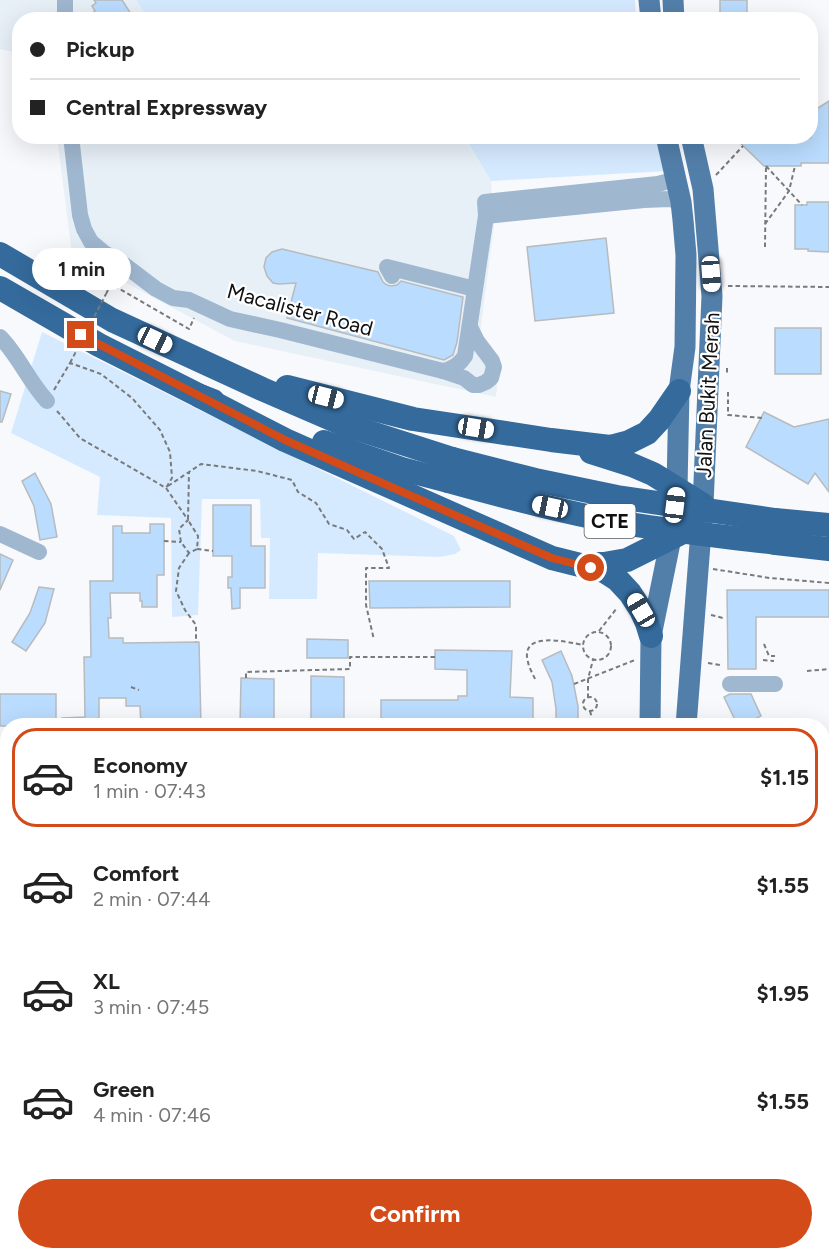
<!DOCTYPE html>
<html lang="en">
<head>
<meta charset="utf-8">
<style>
	:root { --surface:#fff; --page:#f2f2f2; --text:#222; --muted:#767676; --line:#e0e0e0; --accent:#d24b18 }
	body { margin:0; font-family:Figtree,sans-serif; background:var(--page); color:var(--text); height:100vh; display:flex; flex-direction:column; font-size:22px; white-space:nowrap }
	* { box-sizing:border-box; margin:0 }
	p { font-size:20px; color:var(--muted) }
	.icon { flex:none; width:33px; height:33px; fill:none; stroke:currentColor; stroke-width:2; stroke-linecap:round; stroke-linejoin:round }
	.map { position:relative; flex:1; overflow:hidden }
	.drawer { position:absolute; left:0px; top:718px; width:830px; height:542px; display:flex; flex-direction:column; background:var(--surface); border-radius:24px 24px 0 0; box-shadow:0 6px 24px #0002 }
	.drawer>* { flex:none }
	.guide { position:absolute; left:12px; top:12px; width:806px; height:132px; border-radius:24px; box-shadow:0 6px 24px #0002; display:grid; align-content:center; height:132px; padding:0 18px; background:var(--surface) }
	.end { position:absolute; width:27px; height:27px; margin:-14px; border:8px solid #d24b18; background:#fff; box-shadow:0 0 0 3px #fff }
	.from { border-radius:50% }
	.bubble { position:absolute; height:42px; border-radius:21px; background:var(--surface); box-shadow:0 6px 24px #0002; font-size:20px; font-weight:700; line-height:42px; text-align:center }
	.car { position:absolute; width:18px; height:36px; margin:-18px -9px; border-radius:8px; box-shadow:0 0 4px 2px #0007; background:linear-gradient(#fff 24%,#345 0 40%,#fff 0 76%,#345 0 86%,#fff 0) }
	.guide b { display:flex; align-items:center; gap:21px; height:57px; font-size:22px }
	.guide b+b { border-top:2px solid var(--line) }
	.guide i { width:15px; height:15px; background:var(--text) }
	ul { padding:10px 0 0; list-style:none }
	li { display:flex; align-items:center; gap:18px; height:99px; margin:0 12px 9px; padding:0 6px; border:3px solid transparent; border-radius:24px }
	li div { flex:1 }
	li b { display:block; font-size:22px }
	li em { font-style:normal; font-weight:700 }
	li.on { border-color:var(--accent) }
	li>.icon { width:54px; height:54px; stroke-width:1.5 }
	.primary-button { display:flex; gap:12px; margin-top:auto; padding:12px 18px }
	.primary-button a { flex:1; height:69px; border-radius:36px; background:var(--accent); color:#fff; font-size:24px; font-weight:700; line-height:69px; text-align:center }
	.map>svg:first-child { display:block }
	.built { fill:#e7eff7 }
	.green { fill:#d6eaff }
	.building { fill:#badcfe; stroke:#b8bbbd; stroke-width:1.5 }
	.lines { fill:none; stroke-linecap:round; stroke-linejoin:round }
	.path { stroke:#797a7c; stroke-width:2; stroke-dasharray:4.5 3; stroke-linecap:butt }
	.minor { stroke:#9fb7cf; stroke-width:16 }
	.major { stroke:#527faa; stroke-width:21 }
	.highway { stroke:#346a9c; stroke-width:24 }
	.path-bridge { stroke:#797a7c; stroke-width:2; stroke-dasharray:4.5 3; stroke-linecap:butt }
	.highway-bridge { stroke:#346a9c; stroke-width:24 }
	.route { stroke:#d24b18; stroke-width:8 }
	.labels { text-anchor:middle; stroke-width:4.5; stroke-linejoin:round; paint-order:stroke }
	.shield { fill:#fff; stroke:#585858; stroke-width:1.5 }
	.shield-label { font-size:20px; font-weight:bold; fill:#101011 }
	.street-label { font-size:21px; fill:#101011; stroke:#fff }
</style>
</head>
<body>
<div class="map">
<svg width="829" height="1259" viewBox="0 0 829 1259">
	<rect width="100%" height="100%" fill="#f7f9fc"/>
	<!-- built -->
	<g class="built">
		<path d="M0,0H136L151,19L20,20L19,53L0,49Z"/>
		<path d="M57,137H463L491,181L494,226L480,333L499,356L496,397L235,341L72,254Z"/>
		<rect x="822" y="1036" width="7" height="153"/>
	</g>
	<!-- green -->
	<g class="green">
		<path d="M136,0H635L636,19L151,20Z"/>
		<path d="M464,137H660L667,171L491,181Z"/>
		<path d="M42,332L454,536L461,550L455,554L440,557L318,553L317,599H269L270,538H261L260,499H202L198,615L172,617L171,518L97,515L100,477L11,433Z"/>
	</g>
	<!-- building -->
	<g class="building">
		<path d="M94,0H122L135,20H82L95,11L92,6L96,3Z"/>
		<rect x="720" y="0" width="27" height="20"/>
		<path d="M829,101V163H801V166H764L733,136L811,138V122H816L815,110Z"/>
		<path d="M807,202H829V252L808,251V249H795V205H807Z"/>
		<path d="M606,238L614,313L535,321L527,247Z"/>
		<path d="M282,249L378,272L383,282L387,285L391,286L397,285L401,281L463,297L457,342L453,355L444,360L287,318L296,283L279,284L273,283L267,276L264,267L266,258L272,252Z"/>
		<rect x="775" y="328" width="46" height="46"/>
		<path d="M0,391L11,394L2,422H0Z"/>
		<path d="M764,412L794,427L829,419V492L815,473L808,484L746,447Z"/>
		<path d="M35,473L51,504L57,537L40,540L34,506L22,481Z"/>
		<path d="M213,505H251V546H265V588H240V608L232,609L231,588H228V577H232V556H213Z"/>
		<path d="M150,524H164V575H157V607H142V601H140V593H110L111,618H108L109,638H123V643L199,642L201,726H141L140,706H126V698H99V726H63L62,718L85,717L84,657H91L90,581H113V526H122V533H150Z"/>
		<path d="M0,554L13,560L0,590Z"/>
		<path d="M369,581H510V607L370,608Z"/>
		<path d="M39,587L54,589L45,623L26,651L12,642L30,613Z"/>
		<path d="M727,590H829V617H756V669H728Z"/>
		<path d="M307,639L348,640V658H307Z"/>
		<path d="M435,650L512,651L510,697L533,698V726H381V700H458V696H467V670L435,669Z"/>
		<path d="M561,651L572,676L578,706V726H556V709L552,682L542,660Z"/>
		<path d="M311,676L344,677V726H311Z"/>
		<path d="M241,678L274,679V726H240Z"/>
		<rect x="0" y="694" width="56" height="32"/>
		<path d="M730,694H751L761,716L741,726H738L724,697Z"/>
	</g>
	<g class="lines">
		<!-- path -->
		<g class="path">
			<path d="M766,166L802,205"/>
			<path d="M716,175L743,146"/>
			<path d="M765,224L789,191L795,166"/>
			<path d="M765,247L766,166"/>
			<path d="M728,286L829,287"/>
			<path d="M106,294L111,284L189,329L194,318"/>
			<path d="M727,368V374"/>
			<path d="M54,390L70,363L101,374L132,398L160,430L170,452L172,478L166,488"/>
			<path d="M728,392V415L762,418"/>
			<path d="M57,411L80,438L166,488L188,520L179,529L181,542L189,553L197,549L198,536L188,520L189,472"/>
			<path d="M168,486L201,464L257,471L292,480L298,492L316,503L329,524L347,530L354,539L365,532L382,549L389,568H366V605L374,640"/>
			<path d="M164,541L181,542"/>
			<path d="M197,549L213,551"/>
			<path d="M189,553L179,568L176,591L185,610L196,625V642"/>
			<path d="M713,569L770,578L829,583"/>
			<path d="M711,615L723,618"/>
			<path d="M599,631L617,608"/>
			<circle cx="597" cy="646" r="14"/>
			<path d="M764,644L769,656H775"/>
			<path d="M763,660L774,661"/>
			<path d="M708,663L720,665"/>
			<path d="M807,671L829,669"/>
			<path d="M246,678V672L350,669V657H435"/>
			<path d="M535,679C533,674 529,668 528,662C519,630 568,642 583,645"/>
			<path d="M574,684L635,660"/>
			<path d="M131,687L139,690"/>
			<circle cx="590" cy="704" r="7"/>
			<path d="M588,698V679L593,660"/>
			<path d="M590,711L594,726"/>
		</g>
		<!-- minor -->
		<g class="minor">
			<path d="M65,0V20"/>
			<path d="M71,136L80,215L84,229L91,242L103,252L123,264L156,289L173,298L189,300L230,319L280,330L443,371L464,378L473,385H479L486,382L491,378L494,367L492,361L477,341L470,327"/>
			<path d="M486,216L644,200L670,199L681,202"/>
			<path d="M392,276L387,267L475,289"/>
			<path d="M0,337C19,356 29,382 47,401"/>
			<path d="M443,371C453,369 460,364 465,356L486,216L485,202L658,184L669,181L675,172"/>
			<path d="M0,534L39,552"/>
			<path d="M730,684H775"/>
			<path d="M0,878H8"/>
			<path d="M220,1252V1259"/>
		</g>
		<!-- major -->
		<g class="major">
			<path d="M649,0L651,20"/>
			<path d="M673,0L674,20"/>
			<path d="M650,726L651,636L671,538L677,488L679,391L685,347L686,255L683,220L681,202L666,136"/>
			<path d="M686,726L703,505L712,296L703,189L691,136"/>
			<path d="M648,1252V1259"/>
			<path d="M678,1252L679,1259"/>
		</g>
		<!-- highway -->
		<g class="highway">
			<path d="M0,254L112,320L262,389L343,424L452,459"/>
			<path d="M0,288L99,345L200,396L213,401"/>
			<path d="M287,387L413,419L551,440L610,447L629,442L647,433L659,420L679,391"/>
			<path d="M200,396L285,440L552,558L604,571L618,580L630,593L641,610L647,623L651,636"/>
			<path d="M324,442L402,469L448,481"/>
			<path d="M591,452L632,465L653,474L703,505"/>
			<path d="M775,520L829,525"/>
			<path d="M776,543L829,549"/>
			<path d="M589,564H604L627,560L693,527"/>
		</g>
		<!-- path-bridge -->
		<path class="path-bridge" d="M70,363L106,294"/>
		<!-- highway-bridge -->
		<g class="highway-bridge">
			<path d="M452,459L535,480L617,497L775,520"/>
			<path d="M448,481C502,496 557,511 612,521C667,531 721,536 776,543"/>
		</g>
	</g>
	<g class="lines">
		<!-- route -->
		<path class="route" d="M81,335L285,440L552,558L591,568"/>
	</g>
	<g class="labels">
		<!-- shield labels -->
		<rect class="shield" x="584.5" y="504" width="51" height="34" rx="4.5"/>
		<g class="shield-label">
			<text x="610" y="528">CTE</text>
		</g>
		<!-- street labels -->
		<g class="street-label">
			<text transform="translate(300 310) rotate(15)" y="7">Macalister Road</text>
			<text transform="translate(708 395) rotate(-87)" y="7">Jalan Bukit Merah</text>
		</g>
	</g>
</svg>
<i class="end from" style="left:591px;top:568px"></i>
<i class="end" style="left:81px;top:335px"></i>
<div class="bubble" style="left:32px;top:248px;width:99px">1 min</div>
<i class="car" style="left:711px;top:274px;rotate:176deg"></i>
<i class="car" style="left:155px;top:340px;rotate:115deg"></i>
<i class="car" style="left:326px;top:397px;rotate:104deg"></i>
<i class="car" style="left:476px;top:428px;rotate:99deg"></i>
<i class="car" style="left:675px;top:505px;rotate:7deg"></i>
<i class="car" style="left:550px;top:507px;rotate:282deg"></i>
<i class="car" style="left:641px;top:610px;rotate:329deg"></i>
<div class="guide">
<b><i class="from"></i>Pickup</b>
<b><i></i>Central Expressway</b>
</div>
<section class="drawer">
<ul>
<li class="on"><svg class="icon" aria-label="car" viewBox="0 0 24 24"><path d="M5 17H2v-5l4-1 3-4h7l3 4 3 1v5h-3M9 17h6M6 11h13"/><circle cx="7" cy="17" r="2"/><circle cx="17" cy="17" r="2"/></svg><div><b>Economy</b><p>1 min · 07:43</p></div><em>$1.15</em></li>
<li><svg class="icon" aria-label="car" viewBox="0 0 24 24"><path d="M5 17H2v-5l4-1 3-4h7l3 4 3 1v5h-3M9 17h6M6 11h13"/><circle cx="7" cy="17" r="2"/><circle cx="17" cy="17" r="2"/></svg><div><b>Comfort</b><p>2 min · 07:44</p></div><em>$1.55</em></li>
<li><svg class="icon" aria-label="car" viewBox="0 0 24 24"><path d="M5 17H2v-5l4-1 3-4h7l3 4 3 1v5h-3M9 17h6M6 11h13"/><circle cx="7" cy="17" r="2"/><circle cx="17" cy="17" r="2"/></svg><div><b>XL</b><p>3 min · 07:45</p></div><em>$1.95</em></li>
<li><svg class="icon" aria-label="car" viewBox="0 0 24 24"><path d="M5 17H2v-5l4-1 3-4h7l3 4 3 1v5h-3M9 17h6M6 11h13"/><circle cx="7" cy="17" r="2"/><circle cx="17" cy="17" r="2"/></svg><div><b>Green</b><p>4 min · 07:46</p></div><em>$1.55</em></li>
</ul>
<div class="primary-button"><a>Confirm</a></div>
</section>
</div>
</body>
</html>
